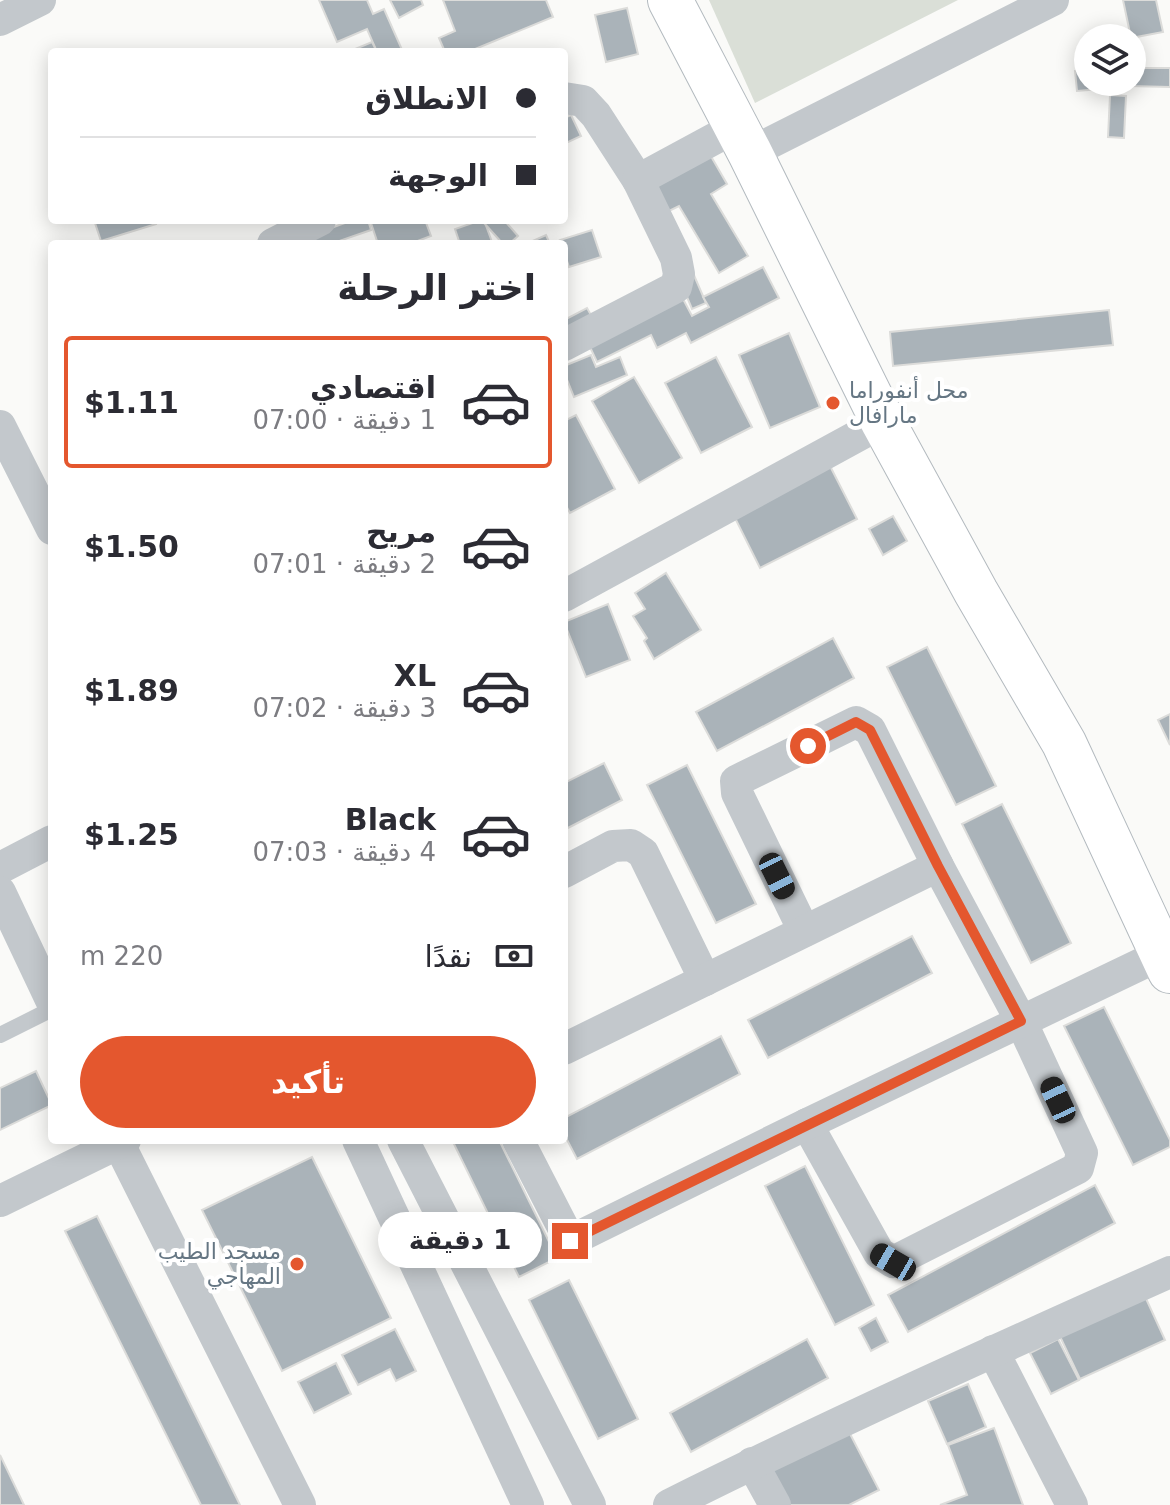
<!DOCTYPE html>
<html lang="ar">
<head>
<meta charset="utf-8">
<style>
	:root { --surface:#fff; --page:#f2f2f3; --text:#2b2b33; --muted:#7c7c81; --line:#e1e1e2; --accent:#e4572e }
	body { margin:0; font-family:"DejaVu Sans",Cairo,sans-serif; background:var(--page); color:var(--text); direction:rtl; height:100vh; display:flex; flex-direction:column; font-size:30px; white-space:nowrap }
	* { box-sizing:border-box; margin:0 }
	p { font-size:26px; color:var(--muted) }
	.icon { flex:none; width:44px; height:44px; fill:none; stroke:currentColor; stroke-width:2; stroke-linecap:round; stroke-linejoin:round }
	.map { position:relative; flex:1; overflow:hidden; direction:ltr }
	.side { position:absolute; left:48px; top:240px; width:520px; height:904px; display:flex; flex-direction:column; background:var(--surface); border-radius:8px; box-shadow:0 4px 20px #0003; direction:rtl }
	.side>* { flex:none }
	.hud { position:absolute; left:48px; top:48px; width:520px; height:176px; border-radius:8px; box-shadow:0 4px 20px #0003; direction:rtl; display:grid; align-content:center; height:176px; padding:0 32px; background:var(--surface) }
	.controls { position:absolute; left:1074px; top:24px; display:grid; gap:16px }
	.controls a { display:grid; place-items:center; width:72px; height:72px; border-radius:50%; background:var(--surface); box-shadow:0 4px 20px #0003; font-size:40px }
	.end { position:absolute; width:36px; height:36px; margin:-18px; border:10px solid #e4572e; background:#fff; box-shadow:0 0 0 4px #fff }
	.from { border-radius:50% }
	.bubble { position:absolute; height:56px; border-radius:28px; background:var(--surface); box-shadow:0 4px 20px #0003; font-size:26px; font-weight:600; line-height:56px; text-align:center; direction:rtl }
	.car { position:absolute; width:24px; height:48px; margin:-24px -12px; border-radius:10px; box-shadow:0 0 6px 2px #0007; background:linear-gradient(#222 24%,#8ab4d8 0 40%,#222 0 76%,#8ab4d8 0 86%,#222 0) }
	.hud b { display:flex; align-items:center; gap:28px; height:76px; font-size:30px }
	.hud b+b { border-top:2px solid var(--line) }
	.hud i { width:20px; height:20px; background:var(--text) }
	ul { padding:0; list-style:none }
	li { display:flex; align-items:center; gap:24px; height:132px; margin:0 16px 12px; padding:0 16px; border:4px solid transparent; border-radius:8px }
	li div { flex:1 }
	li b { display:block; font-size:30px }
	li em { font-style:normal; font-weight:600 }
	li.selected { border-color:var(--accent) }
	li>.icon { width:72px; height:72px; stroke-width:1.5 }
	h2 { padding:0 32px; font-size:36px; line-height:96px }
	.pay { display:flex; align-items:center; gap:20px; height:88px; padding:0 32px; font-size:30px }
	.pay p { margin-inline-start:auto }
	.action { display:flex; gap:16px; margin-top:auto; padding:16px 32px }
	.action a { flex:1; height:92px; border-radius:48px; background:var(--accent); color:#fff; font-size:32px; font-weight:600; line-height:92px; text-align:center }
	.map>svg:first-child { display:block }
	.green { fill:#dadfd7 }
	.building { fill:#aab3b9; stroke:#dcdcda; stroke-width:2 }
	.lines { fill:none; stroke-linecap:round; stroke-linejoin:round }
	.secondary-casing { stroke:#b3babf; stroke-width:46 }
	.lane { stroke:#c3c8cc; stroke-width:16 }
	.street { stroke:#c3c8cc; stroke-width:32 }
	.secondary { stroke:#fff; stroke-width:44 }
	.route { stroke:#e4572e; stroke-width:10 }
	.poi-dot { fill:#e4572e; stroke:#fff; stroke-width:3 }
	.labels { text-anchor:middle; stroke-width:8; stroke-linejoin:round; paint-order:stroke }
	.poi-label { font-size:22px; fill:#657683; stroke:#fff; text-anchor:start }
</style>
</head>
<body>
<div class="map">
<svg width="1170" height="1505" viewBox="0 0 1170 1505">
	<rect width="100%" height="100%" fill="#fafaf8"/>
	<!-- green -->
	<path class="green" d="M709,0H958L755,103Z"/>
	<!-- building -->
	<g class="building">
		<path d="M319,0H367L373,14L384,9L403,52H377L367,29L337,42Z"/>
		<path d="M390,0H421L423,5L399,18Z"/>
		<path d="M443,0H546L553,17L468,52H445L439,38L455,31Z"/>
		<path d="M1123,0H1156L1163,32L1131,38Z"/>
		<path d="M627,8L638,54L606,62L595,15Z"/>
		<path d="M372,42L377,52H348Z"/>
		<path d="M1132,68H1170V87L1129,86V82H1132Z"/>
		<path d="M1088,70V82H1100V89L1077,91L1075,71Z"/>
		<path d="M1110,95L1126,96L1124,138L1108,137Z"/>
		<path d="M571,115L581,136L564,144V118Z"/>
		<path d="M705,146L727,184L711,194L748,256L719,273L679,206L665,213L646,181Z"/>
		<path d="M94,220H155L156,224L101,241Z"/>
		<path d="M353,220H368L371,230L339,241L340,244H299L331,228Z"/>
		<path d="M370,220H425L431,236L415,242V244H378Z"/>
		<path d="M481,220H484L492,242L485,244H460L455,229Z"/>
		<path d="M490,220H504L518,236L509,244H503L485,224Z"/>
		<path d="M592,230L601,257L569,267L564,252V244H562L560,240Z"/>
		<path d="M546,235L550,244H526Z"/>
		<path d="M690,266L706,303L692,309L677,273Z"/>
		<path d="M763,267L779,298L691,343L686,333L657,348L651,335L597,362L590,347L564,349V320L587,308L595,322L674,282L692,316L709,307L703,297Z"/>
		<path d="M1109,310L1113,345L893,366L890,332Z"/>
		<path d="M789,333L820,407L770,428L739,355Z"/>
		<path d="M591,355L596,367L620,357L627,375L574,397L564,372V366Z"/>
		<path d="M716,357L752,427L701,453L665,383Z"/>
		<path d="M634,377L682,458L639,483L592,401Z"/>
		<path d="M576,415L615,489L570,513L564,502V421Z"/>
		<path d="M829,464L857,519L760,568L732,512Z"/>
		<path d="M893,516L907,541L883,555L869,529Z"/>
		<path d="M666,573L701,630L654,659L644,641L647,638L633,616L645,609L635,593Z"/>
		<path d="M608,604L630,660L586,677L564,622Z"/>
		<path d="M833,638L854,678L717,751L696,712Z"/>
		<path d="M927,647L996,786L956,805L887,667Z"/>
		<path d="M1170,714V745L1158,720Z"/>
		<path d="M604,763L622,800L564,830V783Z"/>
		<path d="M687,765L756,904L716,923L647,785Z"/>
		<path d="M1002,804L1071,943L1031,963L962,824Z"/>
		<path d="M912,936L932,973L768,1058L748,1020Z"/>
		<path d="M1104,1007L1170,1140V1147L1133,1165L1064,1026Z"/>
		<path d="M721,1036L740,1074L577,1159L564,1134V1118Z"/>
		<path d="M36,1071L52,1105L0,1130V1088Z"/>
		<path d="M457,1140H499L557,1258L519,1277L453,1142Z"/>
		<path d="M312,1157L391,1318L282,1371L202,1210Z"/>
		<path d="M805,1166L874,1305L835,1325L765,1186Z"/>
		<path d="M1095,1185L1115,1223L908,1332L888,1295Z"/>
		<path d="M97,1216L240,1505H201L65,1231Z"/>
		<path d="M569,1280L638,1419L598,1439L529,1300Z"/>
		<path d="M1143,1292L1165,1340L1080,1379L1057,1330Z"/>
		<path d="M876,1318L888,1342L871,1351L859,1328Z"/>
		<path d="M395,1329L416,1371L396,1381L390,1369L358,1385L342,1355Z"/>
		<path d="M807,1339L828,1378L691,1452L670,1413Z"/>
		<path d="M1058,1339L1079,1380L1051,1394L1030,1353Z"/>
		<path d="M336,1363L351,1394L314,1413L298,1382Z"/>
		<path d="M968,1384L986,1427L947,1444L928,1401Z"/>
		<path d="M847,1428L879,1490L849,1505H787L768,1468Z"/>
		<path d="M994,1428L1023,1505H940L967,1495L948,1445Z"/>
		<path d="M0,1455L24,1505H0Z"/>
	</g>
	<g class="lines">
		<!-- secondary casing -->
		<g class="secondary-casing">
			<path id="secondary" d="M670,0L750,153L883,422L976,592L1064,743L1170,971"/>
		</g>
		<!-- lane -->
		<path class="lane" d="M0,1035L52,1009"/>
		<!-- street -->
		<g class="street">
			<path d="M0,20L40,0"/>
			<path d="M564,98L583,101L596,115L638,180"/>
			<path d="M750,153L1053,0"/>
			<path d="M273,244L320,220"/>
			<path d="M564,345L676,287L679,274L676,258L638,180L736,127"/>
			<path d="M0,426L52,529"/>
			<path d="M564,596L883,422"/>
			<path d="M0,868L52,841"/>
			<path d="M564,872L613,846L631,845L643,853L705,980"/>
			<path d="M0,892L52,1002"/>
			<path d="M804,931L737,793L736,781L856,722L870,730L938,866L1021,1021L1082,1153L1078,1168L893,1262L879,1253L807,1124"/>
			<path d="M564,1049L938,866"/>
			<path d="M117,1140L300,1505"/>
			<path d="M358,1140L528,1505"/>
			<path d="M403,1140L590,1505"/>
			<path d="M518,1140L570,1241L807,1124L1162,954"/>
			<path d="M0,1201L125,1140"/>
			<path d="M993,1351L1072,1505"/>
			<path d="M752,1463L775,1505"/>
			<path d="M669,1505C834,1423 1002,1347 1170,1272"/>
		</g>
		<!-- secondary -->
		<use href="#secondary" class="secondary"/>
	</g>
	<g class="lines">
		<!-- route -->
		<path class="route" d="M570,1241L1021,1021L938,866L870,730L856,722L808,746"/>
	</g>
	<!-- markers -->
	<g class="poi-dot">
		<circle cx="833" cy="403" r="8"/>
		<circle cx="297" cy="1264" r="8"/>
	</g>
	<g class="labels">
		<!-- poi labels -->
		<g class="poi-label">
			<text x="849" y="398">محل أنفوراما<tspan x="849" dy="25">مارافال</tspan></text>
			<text x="281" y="1259" text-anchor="end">مسجد الطيب<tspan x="281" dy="25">المهاجي</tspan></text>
		</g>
	</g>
</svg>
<div class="controls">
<a><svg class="icon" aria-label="layers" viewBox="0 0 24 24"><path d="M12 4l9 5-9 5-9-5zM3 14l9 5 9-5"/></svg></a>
</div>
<i class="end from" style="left:808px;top:746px"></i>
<i class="end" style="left:570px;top:1241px"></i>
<div class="bubble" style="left:378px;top:1212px;width:164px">1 دقيقة</div>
<i class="car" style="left:777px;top:876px;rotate:154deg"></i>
<i class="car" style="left:1058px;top:1100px;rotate:335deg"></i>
<i class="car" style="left:893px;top:1262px;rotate:300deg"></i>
<div class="hud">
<b><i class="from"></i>الانطلاق</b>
<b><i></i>الوجهة</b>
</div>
<section class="side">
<h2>اختر الرحلة</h2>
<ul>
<li class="selected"><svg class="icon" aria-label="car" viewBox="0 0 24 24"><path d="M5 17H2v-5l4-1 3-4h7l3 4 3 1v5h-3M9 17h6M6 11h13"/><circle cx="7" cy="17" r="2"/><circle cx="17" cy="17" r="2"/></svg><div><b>اقتصادي</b><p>1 دقيقة · 07:00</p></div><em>$1.11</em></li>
<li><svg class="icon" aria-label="car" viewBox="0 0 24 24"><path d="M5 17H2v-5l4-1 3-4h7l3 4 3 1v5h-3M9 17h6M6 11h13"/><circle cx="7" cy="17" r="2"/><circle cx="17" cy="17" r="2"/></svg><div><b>مريح</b><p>2 دقيقة · 07:01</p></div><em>$1.50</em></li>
<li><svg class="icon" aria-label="car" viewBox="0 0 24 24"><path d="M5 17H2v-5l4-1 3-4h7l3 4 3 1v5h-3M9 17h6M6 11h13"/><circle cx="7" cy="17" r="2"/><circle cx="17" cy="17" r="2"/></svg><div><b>XL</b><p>3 دقيقة · 07:02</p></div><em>$1.89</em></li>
<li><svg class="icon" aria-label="car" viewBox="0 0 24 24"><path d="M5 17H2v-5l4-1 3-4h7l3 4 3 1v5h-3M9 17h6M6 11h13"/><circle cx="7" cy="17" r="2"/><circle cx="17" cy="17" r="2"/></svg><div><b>Black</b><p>4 دقيقة · 07:03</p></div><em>$1.25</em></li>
</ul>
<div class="pay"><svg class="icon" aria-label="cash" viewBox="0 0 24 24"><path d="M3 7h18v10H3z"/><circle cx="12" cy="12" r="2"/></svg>نقدًا<p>220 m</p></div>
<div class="action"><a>تأكيد</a></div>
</section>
</div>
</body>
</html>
